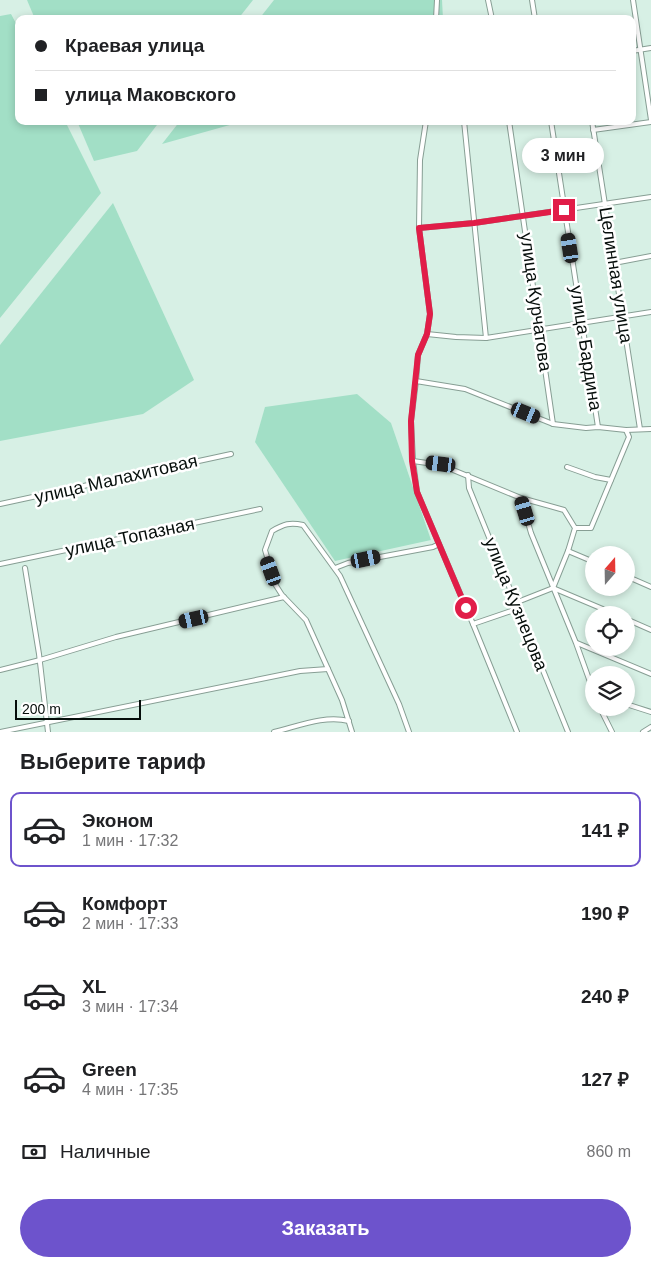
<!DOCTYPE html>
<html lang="ru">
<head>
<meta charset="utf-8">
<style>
	:root { --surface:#fff; --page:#f2f2f2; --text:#202124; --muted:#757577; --line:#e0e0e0; --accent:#6d53cc }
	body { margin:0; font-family:Helvetica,sans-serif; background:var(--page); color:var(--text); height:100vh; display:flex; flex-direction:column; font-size:19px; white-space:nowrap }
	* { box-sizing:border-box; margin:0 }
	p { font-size:16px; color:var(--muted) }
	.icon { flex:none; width:28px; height:28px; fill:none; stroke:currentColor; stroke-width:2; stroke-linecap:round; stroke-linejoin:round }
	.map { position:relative; height:732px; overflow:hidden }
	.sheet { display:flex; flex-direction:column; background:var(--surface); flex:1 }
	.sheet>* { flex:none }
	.guide { position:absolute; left:15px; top:15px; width:621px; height:110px; border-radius:10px; box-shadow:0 2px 8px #0003; display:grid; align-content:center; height:110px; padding:0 20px; background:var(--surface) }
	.needle { width:32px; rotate:20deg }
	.buttons { position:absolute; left:585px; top:546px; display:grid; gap:10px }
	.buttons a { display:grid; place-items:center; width:50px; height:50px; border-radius:50%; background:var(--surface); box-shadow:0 2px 8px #0003; font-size:25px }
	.scale { position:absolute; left:15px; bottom:12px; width:126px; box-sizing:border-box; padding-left:5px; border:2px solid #060e0b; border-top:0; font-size:14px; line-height:18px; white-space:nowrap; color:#060e0b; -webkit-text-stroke:4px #fff; paint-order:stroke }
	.end { position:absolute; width:22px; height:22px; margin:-11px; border:6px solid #e11d48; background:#fff; box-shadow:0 0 0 2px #fff }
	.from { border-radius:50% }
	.bubble { position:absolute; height:35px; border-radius:18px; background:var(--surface); box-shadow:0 2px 8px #0003; font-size:16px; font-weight:800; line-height:35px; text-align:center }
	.car { position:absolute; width:15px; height:30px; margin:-15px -8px; border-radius:6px; box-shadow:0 0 4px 1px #0007; background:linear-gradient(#222 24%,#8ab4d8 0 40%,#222 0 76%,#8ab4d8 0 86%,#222 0) }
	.guide b { display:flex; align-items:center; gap:18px; height:48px; font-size:19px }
	.guide b+b { border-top:1px solid var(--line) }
	.guide i { width:12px; height:12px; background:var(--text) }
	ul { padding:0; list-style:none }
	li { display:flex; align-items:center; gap:15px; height:75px; margin:0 10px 8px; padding:0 10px; border:2px solid transparent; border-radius:10px }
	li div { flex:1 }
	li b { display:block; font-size:19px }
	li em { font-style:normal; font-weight:800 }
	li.selected { border-color:var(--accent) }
	li>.icon { width:45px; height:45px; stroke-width:1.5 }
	h2 { padding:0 20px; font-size:22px; line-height:60px }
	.pay { display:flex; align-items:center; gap:12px; height:55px; padding:0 20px; font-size:19px }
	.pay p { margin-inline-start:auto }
	.action { display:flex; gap:10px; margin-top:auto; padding:10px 20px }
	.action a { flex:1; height:58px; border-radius:30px; background:var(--accent); color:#fff; font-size:20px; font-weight:800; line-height:58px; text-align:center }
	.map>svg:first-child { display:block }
	.green { fill:#a2dfc6 }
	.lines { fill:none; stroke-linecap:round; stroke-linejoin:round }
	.street-casing { stroke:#879e94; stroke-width:6 }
	.street { stroke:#fff; stroke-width:4 }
	.route { stroke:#e11d48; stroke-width:6 }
	.labels { text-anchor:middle; stroke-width:5; stroke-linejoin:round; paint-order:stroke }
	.street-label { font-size:18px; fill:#060e0b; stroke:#fff }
</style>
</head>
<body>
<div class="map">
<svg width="651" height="732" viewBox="0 0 651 732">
	<rect width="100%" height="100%" fill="#d7f0e5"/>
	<!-- green -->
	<g class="green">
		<path d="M27,0H253L238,19H35Z"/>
		<path d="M274,0H442L443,19H259Z"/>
		<path d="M11,14L19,29V121H65L101,193L0,318V16Z"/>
		<path d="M77,121H160L137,151L94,161Z"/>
		<path d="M180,121H244L162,144Z"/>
		<path d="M113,203L194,380L143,414L0,441V345Z"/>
		<path d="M357,394L391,423L431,540L335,561L255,442L265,407Z"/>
	</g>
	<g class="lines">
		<!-- street casing -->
		<g class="street-casing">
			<g id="street">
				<path d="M488,0L492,19"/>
				<path d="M532,0L535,19"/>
				<path d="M633,0L651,120"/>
				<path d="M436,19L437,0"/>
				<path d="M632,51L651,48"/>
				<path d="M464,121L486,338"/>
				<path d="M509,121L553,424"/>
				<path d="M551,121L598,427"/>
				<path d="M592,121L640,429"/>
				<path d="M593,130L651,122"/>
				<path d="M419,228L420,160L426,121"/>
				<path d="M614,263L651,256"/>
				<path d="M427,334L430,314L419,228L474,223L651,197"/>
				<path d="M416,381L418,355L427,334L456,337L486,338L651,312"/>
				<path d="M413,461L441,465L521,498L564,510L575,528L568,551L553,588L515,603"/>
				<path d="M567,467L595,477L611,480"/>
				<path d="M468,475L469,488L568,732"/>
				<path d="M521,498L531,533L576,643L594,693"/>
				<path d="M0,504L231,454"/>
				<path d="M575,528H591L629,437L626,430"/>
				<path d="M568,551L594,562"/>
				<path d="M0,564L260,509"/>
				<path d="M25,568L39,654L48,732"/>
				<path d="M335,568L348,563L433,547L439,544"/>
				<path d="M626,576L651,587"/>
				<path d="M553,588L617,615"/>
				<path d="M626,619L651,630"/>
				<path d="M473,624L517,609"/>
				<path d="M577,643L651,674"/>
				<path d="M0,670L40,660L116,637L284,597"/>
				<path d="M626,704L651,712"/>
				<path d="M600,708L612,732"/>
				<path d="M0,732L300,671L328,669"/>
				<path d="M274,732C299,726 324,715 349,721"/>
				<path d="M352,732L342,700L306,620L282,595L275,584L265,550L272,531C284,524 290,522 303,525L340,576L399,704L409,732"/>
				<path d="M517,732L473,624L417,492L413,461L411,421L416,381L465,389L553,424L586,428L598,427L626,430L651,429"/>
				<path d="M643,732L651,727"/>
			</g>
		</g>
		<!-- street -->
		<use href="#street" class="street"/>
	</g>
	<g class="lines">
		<!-- route -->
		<path class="route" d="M466,608L417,492L412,461L411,421L418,355L427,334L430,314L419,228L474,223L564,210"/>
	</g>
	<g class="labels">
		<!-- street labels -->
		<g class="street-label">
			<text transform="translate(616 275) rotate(81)" y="6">Целинная улица</text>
			<text transform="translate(536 302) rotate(82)" y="6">улица Курчатова</text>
			<text transform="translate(586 348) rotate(81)" y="6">улица Бардина</text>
			<text transform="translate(116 479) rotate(-13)" y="6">улица Малахитовая</text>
			<text transform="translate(130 537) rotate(-12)" y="6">улица Топазная</text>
			<text transform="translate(516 604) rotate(68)" y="6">улица Кузнецова</text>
		</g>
	</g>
</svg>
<div class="buttons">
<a><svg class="needle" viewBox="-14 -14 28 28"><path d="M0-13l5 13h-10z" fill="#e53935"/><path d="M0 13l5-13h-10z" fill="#757577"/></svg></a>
<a><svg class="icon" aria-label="locate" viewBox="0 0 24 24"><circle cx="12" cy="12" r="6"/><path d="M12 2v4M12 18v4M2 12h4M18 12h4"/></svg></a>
<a><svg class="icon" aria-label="layers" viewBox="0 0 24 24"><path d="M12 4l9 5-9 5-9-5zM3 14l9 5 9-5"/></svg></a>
</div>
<div class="scale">200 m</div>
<i class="end from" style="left:466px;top:608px"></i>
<i class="end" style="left:564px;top:210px"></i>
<div class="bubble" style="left:522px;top:138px;width:82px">3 мин</div>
<i class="car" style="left:570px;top:248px;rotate:351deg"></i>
<i class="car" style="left:526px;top:413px;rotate:112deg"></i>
<i class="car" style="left:441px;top:464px;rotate:277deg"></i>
<i class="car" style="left:525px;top:511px;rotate:343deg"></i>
<i class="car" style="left:366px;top:559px;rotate:78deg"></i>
<i class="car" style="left:271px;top:571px;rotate:340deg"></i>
<i class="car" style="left:194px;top:619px;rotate:257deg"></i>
<div class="guide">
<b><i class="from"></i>Краевая улица</b>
<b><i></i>улица Маковского</b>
</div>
</div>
<section class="sheet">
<h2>Выберите тариф</h2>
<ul>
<li class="selected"><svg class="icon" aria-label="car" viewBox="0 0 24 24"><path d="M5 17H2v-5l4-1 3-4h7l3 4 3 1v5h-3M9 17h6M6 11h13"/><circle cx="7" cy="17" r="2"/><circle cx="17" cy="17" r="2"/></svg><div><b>Эконом</b><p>1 мин · 17:32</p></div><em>141 ₽</em></li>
<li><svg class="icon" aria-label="car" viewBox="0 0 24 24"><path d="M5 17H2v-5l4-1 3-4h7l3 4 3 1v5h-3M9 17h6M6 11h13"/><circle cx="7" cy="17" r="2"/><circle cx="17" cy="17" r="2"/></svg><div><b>Комфорт</b><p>2 мин · 17:33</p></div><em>190 ₽</em></li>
<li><svg class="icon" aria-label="car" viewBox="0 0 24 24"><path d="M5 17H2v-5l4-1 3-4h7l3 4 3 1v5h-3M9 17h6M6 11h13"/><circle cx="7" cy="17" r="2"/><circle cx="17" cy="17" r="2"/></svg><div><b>XL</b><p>3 мин · 17:34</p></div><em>240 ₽</em></li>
<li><svg class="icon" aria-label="car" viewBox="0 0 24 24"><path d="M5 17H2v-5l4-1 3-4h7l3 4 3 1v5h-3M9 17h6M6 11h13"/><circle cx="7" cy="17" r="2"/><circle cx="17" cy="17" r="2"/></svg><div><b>Green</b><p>4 мин · 17:35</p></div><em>127 ₽</em></li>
</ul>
<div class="pay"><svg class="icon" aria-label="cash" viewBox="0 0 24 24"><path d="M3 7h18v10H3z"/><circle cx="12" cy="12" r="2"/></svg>Наличные<p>860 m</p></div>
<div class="action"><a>Заказать</a></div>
</section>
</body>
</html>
